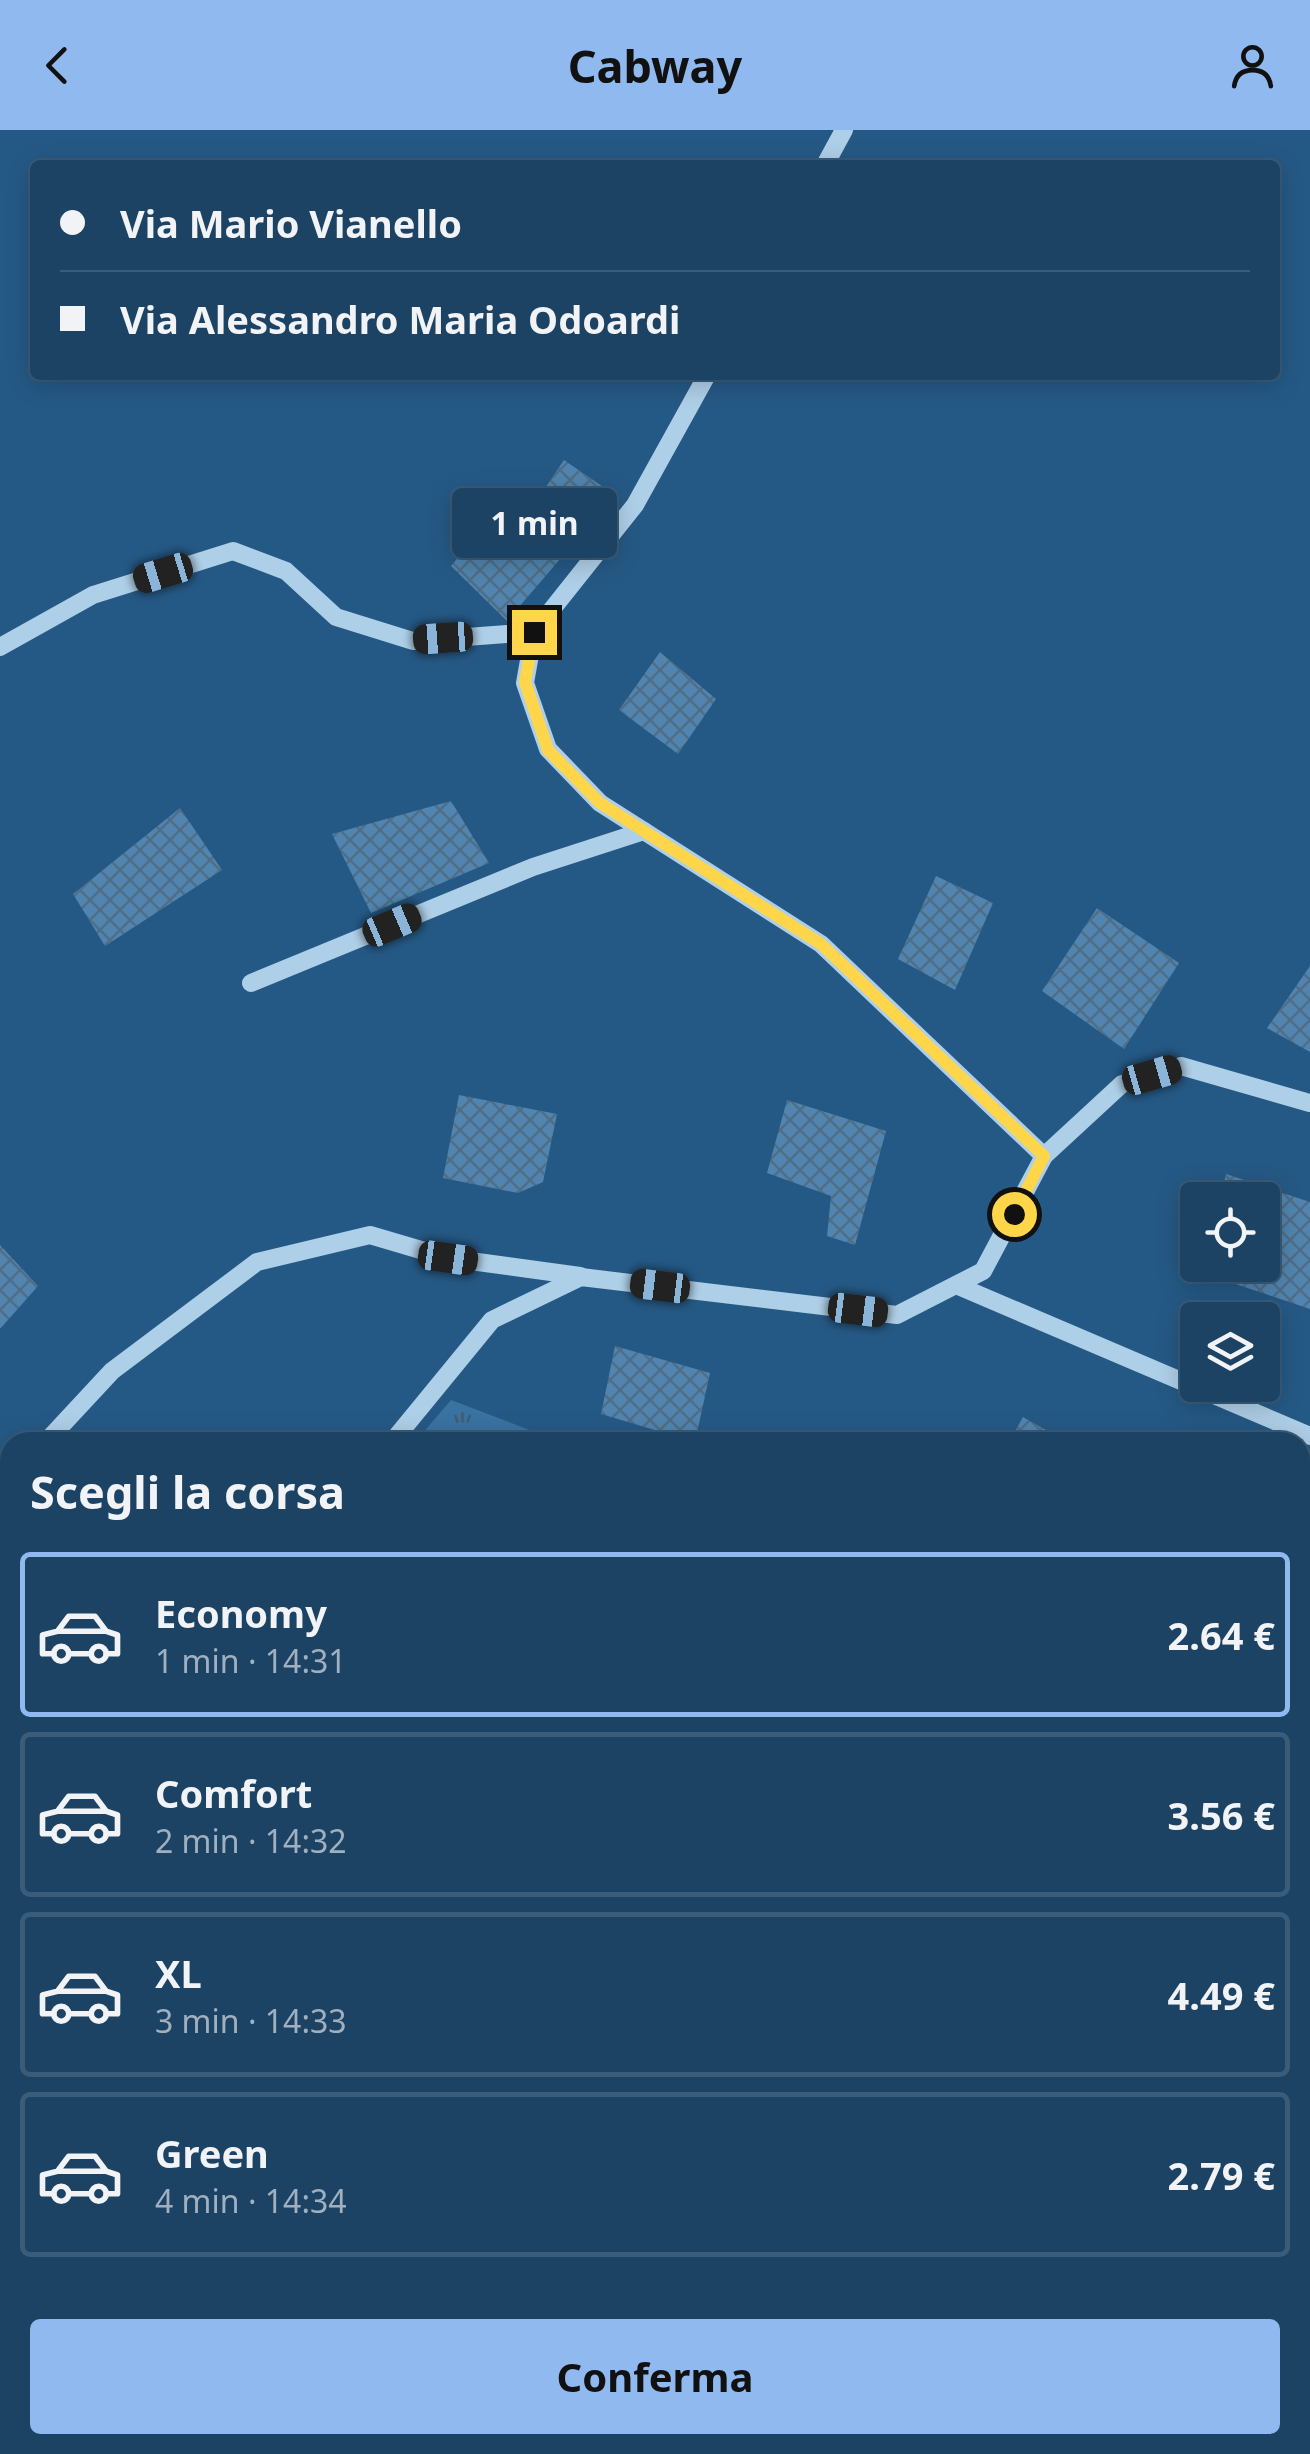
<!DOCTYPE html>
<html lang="it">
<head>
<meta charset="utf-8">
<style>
	:root { --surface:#1c4364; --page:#294e6d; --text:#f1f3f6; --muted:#a0b0bf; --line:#3a5c78; --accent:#90b9f0 }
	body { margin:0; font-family:"Noto Sans",sans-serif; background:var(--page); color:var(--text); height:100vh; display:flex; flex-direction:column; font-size:38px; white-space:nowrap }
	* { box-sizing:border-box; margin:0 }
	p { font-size:32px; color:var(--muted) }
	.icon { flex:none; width:55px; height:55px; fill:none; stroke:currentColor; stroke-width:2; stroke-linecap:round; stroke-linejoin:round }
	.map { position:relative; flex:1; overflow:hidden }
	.drawer { position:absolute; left:0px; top:1302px; width:1310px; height:1022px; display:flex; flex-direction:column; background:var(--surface); border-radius:30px 30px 0 0; box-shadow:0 5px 25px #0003,0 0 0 2px var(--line) }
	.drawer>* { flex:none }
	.guide { position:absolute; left:30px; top:30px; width:1250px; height:220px; border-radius:10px; box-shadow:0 5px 25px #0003,0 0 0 2px var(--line); display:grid; align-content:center; height:220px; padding:0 30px; background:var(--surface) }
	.tools { position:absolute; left:1180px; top:1052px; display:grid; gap:20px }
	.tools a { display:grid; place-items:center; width:100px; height:100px; border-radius:10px; background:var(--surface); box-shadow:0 5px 25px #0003,0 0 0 2px var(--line); font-size:50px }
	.end { position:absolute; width:45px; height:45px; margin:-22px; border:12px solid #ffd54a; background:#111; box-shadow:0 0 0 5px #111 }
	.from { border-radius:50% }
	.bubble { position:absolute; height:70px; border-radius:10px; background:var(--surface); box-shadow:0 5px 25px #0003,0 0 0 2px var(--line); font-size:32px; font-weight:700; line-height:70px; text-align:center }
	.car { position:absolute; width:30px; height:60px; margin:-30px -15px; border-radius:12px; box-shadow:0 0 8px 2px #0007; background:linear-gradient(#222 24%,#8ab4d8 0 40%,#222 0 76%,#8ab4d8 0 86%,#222 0) }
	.guide b { display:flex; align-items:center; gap:35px; height:95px; font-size:38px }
	.guide b+b { border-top:2px solid var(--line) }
	.guide i { width:25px; height:25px; background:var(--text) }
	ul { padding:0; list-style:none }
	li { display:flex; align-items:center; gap:30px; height:165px; margin:0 20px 15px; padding:0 10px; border:5px solid var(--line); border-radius:10px }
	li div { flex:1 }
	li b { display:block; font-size:38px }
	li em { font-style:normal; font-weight:700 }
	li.on { border-color:var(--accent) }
	li>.icon { width:90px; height:90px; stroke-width:1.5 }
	h2 { padding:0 30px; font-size:45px; line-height:120px }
	.cta { display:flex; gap:20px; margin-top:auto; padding:20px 30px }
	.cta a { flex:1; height:115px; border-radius:10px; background:var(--accent); color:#111; font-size:40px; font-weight:700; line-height:115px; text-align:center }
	header { display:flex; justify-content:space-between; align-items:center; height:130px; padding:0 30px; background:var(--accent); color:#111; font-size:45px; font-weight:700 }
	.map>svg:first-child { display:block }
	.grass { fill:url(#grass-tufts) }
	.forest { fill:url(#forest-firs) }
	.building { fill:url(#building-cross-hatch) }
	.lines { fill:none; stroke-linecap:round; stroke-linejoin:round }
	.minor { stroke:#aecfe8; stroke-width:18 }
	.route { stroke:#ffd54a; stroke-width:12 }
</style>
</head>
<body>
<header><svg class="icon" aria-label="back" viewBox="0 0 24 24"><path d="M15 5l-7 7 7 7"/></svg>Cabway<svg class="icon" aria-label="person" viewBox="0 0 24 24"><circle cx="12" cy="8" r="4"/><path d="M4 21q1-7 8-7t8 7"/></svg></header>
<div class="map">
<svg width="1310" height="2324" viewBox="0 0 1310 2324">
	<defs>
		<pattern id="grass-tufts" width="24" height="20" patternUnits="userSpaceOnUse" patternTransform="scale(2.5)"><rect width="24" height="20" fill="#3973a2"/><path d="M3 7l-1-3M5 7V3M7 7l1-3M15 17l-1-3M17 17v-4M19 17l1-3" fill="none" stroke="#445c6e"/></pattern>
		<pattern id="forest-firs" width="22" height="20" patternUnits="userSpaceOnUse" patternTransform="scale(2.5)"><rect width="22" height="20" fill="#3973a2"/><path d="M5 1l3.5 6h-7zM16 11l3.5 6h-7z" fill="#445c6e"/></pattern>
		<pattern id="building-cross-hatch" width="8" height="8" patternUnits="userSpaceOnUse" patternTransform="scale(2.5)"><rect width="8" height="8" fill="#5185af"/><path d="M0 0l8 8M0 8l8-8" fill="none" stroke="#4f6e87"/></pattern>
	</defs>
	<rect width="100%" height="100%" fill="#255985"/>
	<!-- grass -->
	<g class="grass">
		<path d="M451,1270L561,1312H415Z"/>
		<path d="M1300,1600L1310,1604V1817L1300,1832Z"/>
		<path d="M10,1789V1915L0,1897V1798Z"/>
		<path d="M413,2315H959L949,2324H424Z"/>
	</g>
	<!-- forest -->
	<path class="forest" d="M1310,1817V2324H949L959,2315H1300V1832Z"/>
	<!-- building -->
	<g class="building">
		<path d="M564,330L615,365L507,491L451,436L498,379L518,398Z"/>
		<path d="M660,522L716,569L678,624L619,580Z"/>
		<path d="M451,671L489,733L371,783L332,704Z"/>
		<path d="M180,678L222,740L105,816L73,764Z"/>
		<path d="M936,746L993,773L955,860L898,829Z"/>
		<path d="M1097,778L1179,833L1124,919L1042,861Z"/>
		<path d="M1310,836V922L1267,898Z"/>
		<path d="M459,965L557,984L543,1052L518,1063L443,1048Z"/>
		<path d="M787,970L886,1001L855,1115L827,1106L831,1066L767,1043Z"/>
		<path d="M1226,1044L1310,1072V1179L1203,1143L1205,1135H1262V1070H1220Z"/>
		<path d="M0,1115L38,1156L0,1199Z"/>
		<path d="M615,1216L710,1243L695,1312L601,1284Z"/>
		<path d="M1023,1287L1067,1312H1009Z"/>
		<path d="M202,2315H262L265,2324H205Z"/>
	</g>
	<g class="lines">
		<!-- minor -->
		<g class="minor">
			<path d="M825,35L844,0"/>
			<path d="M534,502L525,553L548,619L600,673L821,814L1044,1026"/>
			<path d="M0,517L93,465L233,421L286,441L336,487L413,511L534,502L635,375L707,245"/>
			<path d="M251,853L533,737L644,701"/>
			<path d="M956,1155L1310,1306"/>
			<path d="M46,1312L112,1241L257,1132L370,1105L448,1128L580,1146"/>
			<path d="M392,1312L492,1190L581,1147L897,1185L983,1141L1044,1026L1122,954L1181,936L1310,973"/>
			<path d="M0,1362L10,1351"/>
			<path d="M0,1765L10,1757"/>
			<path d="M348,2315L359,2324"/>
			<path d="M1035,2315L1039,2324"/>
			<path d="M452,2324L457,2315"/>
		</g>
	</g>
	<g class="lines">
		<!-- route -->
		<path class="route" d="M534,502L525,552L548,620L600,673L821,814L1044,1026L1014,1084"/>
	</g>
</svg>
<div class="tools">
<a><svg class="icon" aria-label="locate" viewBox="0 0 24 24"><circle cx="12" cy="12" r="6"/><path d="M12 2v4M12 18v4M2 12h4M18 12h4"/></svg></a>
<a><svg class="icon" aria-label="layers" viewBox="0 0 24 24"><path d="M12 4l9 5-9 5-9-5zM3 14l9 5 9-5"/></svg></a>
</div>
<i class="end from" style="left:1014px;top:1084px"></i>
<i class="end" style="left:534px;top:502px"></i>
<div class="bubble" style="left:452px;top:358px;width:165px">1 min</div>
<i class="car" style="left:163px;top:443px;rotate:253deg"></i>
<i class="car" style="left:443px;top:508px;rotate:266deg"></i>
<i class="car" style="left:392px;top:795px;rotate:67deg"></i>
<i class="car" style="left:1152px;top:945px;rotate:74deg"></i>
<i class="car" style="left:448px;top:1128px;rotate:98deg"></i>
<i class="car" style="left:660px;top:1156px;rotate:277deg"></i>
<i class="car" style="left:858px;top:1180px;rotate:97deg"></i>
<div class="guide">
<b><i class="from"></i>Via Mario Vianello</b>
<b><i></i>Via Alessandro Maria Odoardi</b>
</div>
<section class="drawer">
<h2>Scegli la corsa</h2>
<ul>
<li class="on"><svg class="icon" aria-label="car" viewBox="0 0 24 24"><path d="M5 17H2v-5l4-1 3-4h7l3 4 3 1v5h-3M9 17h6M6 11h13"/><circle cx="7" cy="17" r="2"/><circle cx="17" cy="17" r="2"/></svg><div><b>Economy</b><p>1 min · 14:31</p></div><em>2.64 €</em></li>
<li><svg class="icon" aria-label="car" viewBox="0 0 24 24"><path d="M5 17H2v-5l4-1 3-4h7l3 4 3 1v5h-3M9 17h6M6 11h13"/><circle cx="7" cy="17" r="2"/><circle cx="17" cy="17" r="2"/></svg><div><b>Comfort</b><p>2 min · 14:32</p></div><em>3.56 €</em></li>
<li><svg class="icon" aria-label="car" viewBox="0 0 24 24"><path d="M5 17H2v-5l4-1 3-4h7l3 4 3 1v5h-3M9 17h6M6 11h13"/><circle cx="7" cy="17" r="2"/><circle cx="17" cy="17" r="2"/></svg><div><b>XL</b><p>3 min · 14:33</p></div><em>4.49 €</em></li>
<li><svg class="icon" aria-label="car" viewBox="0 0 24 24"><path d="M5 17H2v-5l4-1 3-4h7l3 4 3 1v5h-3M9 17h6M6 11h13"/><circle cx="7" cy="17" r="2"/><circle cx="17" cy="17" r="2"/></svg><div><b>Green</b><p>4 min · 14:34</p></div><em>2.79 €</em></li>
</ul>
<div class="cta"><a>Conferma</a></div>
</section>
</div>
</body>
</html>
